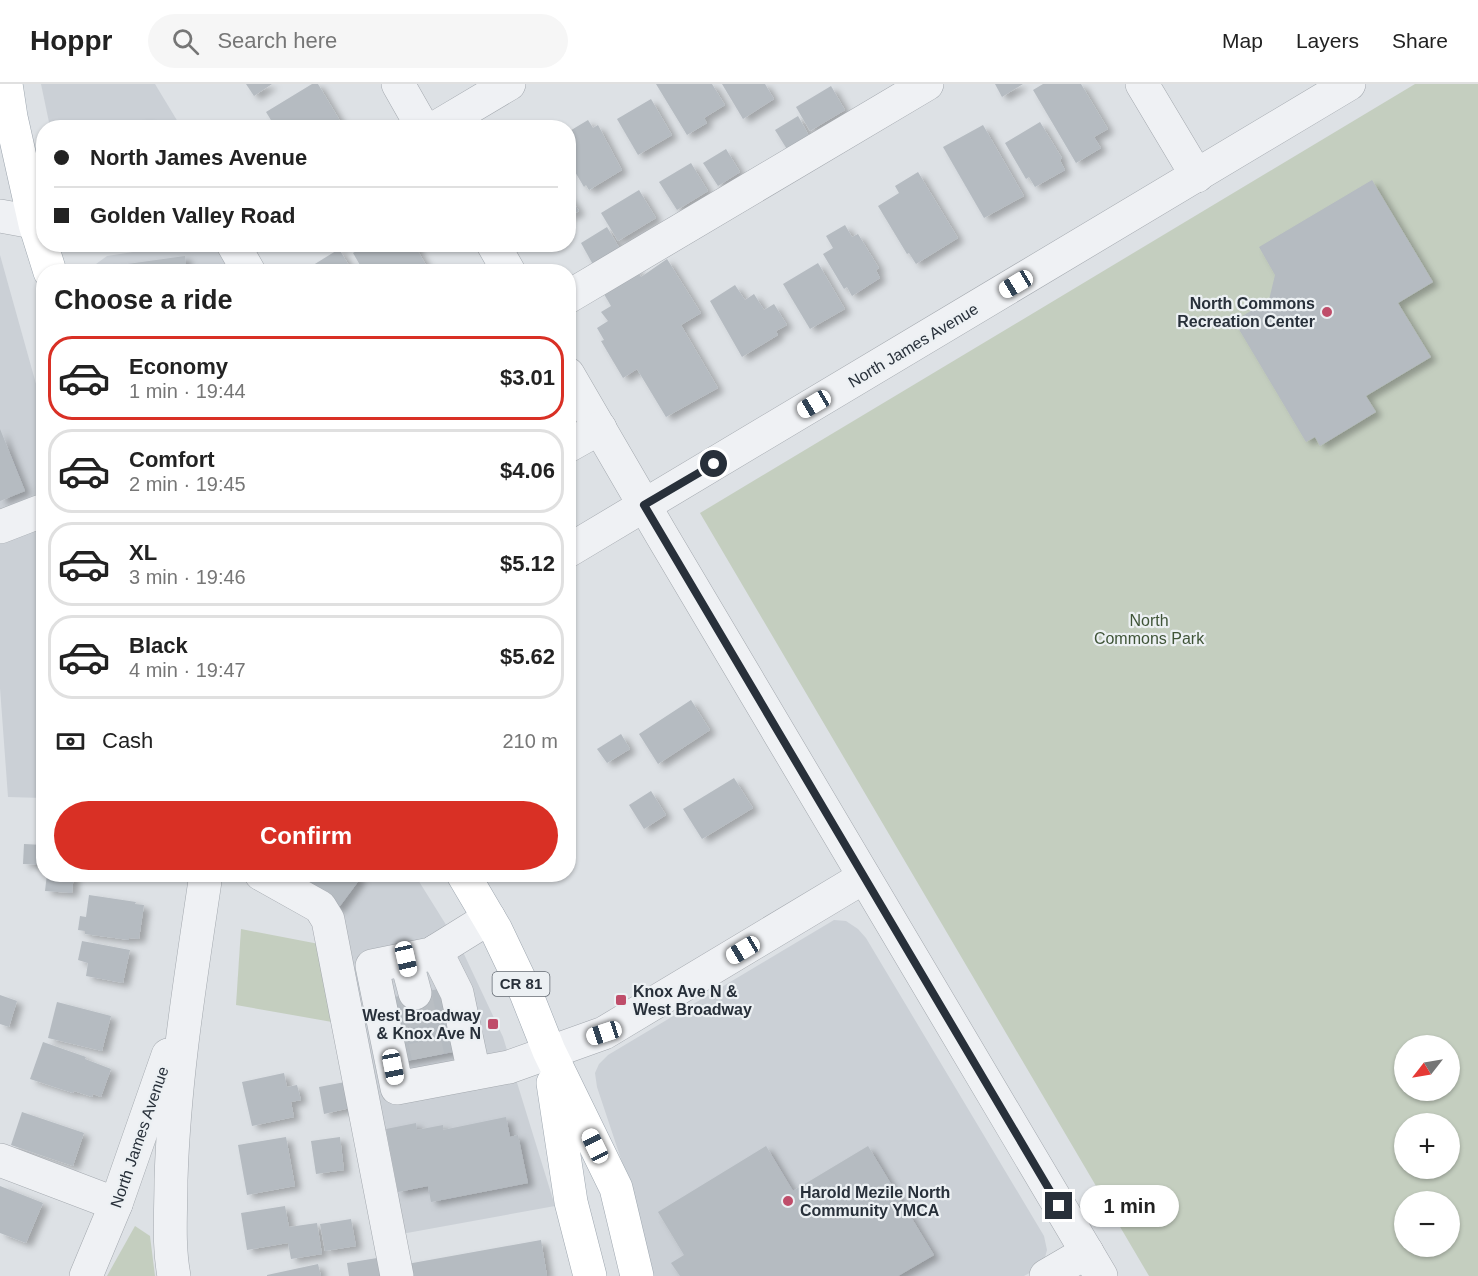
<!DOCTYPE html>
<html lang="en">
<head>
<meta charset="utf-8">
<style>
	:root { --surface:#fff; --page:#f6f6f6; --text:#222; --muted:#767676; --line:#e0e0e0; --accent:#d93025 }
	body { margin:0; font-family:Arial,sans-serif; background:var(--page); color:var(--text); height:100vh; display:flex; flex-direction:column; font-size:22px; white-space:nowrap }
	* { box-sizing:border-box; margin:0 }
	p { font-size:20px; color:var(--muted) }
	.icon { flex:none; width:33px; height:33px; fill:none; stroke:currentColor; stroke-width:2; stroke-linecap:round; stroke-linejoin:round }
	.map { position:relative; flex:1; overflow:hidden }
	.drawer { position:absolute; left:36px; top:180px; width:540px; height:618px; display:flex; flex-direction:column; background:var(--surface); border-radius:24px; box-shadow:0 2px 4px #0004 }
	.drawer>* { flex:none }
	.banner { position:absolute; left:36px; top:36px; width:540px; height:132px; border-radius:24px; box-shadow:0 2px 4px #0004; display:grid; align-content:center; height:132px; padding:0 18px; background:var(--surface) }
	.needle { width:39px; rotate:239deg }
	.buttons { position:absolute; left:1394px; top:951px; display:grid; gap:12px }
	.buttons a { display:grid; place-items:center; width:66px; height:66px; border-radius:50%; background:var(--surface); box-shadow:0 2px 4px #0004; font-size:30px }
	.end { position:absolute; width:27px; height:27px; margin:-14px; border:8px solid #28303a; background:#fff; box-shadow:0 0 0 3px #fff }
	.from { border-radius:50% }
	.bubble { position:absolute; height:42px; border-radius:21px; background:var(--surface); box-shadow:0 2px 4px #0004; font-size:20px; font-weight:700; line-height:42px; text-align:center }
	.car { position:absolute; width:18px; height:36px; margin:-18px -9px; border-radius:8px; box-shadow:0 0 4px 2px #0007; background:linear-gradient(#fff 24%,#345 0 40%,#fff 0 76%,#345 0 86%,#fff 0) }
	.banner b { display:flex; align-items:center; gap:21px; height:57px; font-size:22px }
	.banner b+b { border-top:2px solid var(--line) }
	.banner i { width:15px; height:15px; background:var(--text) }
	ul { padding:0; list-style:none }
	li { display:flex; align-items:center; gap:18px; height:84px; margin:0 12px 9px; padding:0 6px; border:3px solid var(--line); border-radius:24px }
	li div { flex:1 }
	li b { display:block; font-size:22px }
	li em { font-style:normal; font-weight:700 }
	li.on { border-color:var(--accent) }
	li>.icon { width:54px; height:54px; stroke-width:1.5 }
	h2 { padding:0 18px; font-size:27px; line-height:72px }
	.pay { display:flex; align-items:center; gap:15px; height:66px; padding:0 18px; font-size:22px }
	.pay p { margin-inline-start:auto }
	.action { display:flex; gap:12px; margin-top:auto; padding:12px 18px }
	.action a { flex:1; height:69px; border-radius:36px; background:var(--accent); color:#fff; font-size:24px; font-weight:700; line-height:69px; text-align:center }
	header { display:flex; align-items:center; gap:36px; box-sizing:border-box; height:84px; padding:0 30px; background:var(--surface); border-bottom:2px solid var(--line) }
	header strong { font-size:28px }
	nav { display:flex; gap:33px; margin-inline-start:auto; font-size:21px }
	.search { width:420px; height:54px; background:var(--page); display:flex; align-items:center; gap:15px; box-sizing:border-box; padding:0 21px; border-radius:33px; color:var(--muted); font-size:22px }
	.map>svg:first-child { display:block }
	.built { fill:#cbd0d6 }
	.green { fill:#c4cebf; fill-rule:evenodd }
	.building { fill:#b5bbc1; filter:url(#shadow) }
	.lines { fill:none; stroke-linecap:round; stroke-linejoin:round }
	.minor-tunnel { stroke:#b9bec3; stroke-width:33; stroke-dasharray:33 16; stroke-linecap:butt }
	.minor-casing { stroke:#a3a8ae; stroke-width:34 }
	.major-casing { stroke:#9ea7b0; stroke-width:34 }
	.minor { stroke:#eff1f4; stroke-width:33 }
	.major { stroke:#fff; stroke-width:33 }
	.route { stroke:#28303a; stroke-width:8 }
	.poi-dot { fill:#bf4d6a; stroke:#ecf0f3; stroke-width:2 }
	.labels { text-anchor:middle; stroke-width:4.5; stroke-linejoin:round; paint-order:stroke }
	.shield { fill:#ecf0f3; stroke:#636a72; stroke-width:1.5 }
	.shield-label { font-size:15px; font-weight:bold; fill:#28303a }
	.poi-label { font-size:16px; font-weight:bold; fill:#28303a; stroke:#ecf0f3; text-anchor:end }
	.street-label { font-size:16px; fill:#28303a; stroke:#ecf0f3 }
	.park-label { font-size:16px; fill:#3f5437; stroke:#ecf0f3 }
</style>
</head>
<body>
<header>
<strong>Hoppr</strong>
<div class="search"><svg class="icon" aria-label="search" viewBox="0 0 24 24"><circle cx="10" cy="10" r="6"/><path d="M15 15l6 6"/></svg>Search here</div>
<nav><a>Map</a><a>Layers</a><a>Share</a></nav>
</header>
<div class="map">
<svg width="1478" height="1192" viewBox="0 0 1478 1192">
	<defs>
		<filter id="shadow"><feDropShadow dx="6" dy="4" stdDeviation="3" flood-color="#0004"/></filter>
	</defs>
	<rect width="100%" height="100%" fill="#dde1e5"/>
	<!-- built -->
	<g class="built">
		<path d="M41,0H155L181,43H50Z"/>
		<path d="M185,160L243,161L259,188H92L96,180L107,172Z"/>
		<path d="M0,171L38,307L43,318V714L8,713L0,604Z"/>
		<path d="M274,791H415L463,868L503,953L555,1122L396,1151L333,832Z"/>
		<path d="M834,836L846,837L858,845L866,854L1044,1152L1047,1166L1044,1177L1039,1184L1024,1192H653L634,1114L597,1003L595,989L599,980L608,971Z"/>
	</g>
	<!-- green -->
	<g class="green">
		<path d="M1415,0H1478V1192H1149L700,429ZM1404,962H1449V1006H1404ZM1404,1040H1449V1084H1404ZM1404,1118H1449V1162H1404Z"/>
		<path d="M241,845L319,860L332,938L236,921Z"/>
		<path d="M135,1142L150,1152L155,1192H107Z"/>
	</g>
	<!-- building -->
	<g class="building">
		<path d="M246,0H272L254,12Z"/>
		<path d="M312,0H318L342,40L336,44H270L274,41L266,28Z"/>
		<path d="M656,0H712L725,21L704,34L707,39L687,51Z"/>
		<path d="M722,0H765L774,15L743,35Z"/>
		<path d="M995,0H1023L1002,13Z"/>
		<path d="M1043,0H1081L1108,45L1094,53L1101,64L1076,79L1033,6Z"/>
		<path d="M831,2L845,26L810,47L796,23Z"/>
		<path d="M651,15L672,51L638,71L617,35Z"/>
		<path d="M798,32L812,57L790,70L775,46Z"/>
		<path d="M146,36L148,44H124V43Z"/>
		<path d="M588,36L593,44L598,41L622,86L589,106L586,101L584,103L568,76V48Z"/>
		<path d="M1040,38L1062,74L1060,76L1065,86L1035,103L1029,93L1026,95L1005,59Z"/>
		<path d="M983,41L1024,112L984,134L943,63Z"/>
		<path d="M726,65L740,88L718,102L703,79Z"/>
		<path d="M691,79L708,107L677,126L659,98Z"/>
		<path d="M918,88L958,154L916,180L909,169L907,170L878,122L899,109L895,102Z"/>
		<path d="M1372,96L1433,198L1398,219L1431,273L1366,312L1376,328L1320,362L1315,353L1306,358L1234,237L1269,216L1275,191L1259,163Z"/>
		<path d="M639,106L656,134L618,157L601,129Z"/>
		<path d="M568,110L579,127L568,133Z"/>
		<path d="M845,141L852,153L858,150L879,184L876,186L880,194L852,212L847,203L844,205L823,170L833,164L826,152Z"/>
		<path d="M607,143L623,170L596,186L581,159Z"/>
		<path d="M367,160H414L430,188H364L353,169Z"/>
		<path d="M339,165L353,188H302Z"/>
		<path d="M185,172L187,188H107L106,183Z"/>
		<path d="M667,175L701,229L681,241L718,304L666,333L637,285L623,294L601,257L604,256L597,244L608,237L601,228L611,222L601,205L636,184L641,193Z"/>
		<path d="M818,179L845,225L810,245L783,200Z"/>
		<path d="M735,201L745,216L754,210L764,226L774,220L787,241L776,247L778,251L742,273L710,217Z"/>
		<path d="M0,345L25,407L0,417Z"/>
		<path d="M691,616L710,646L658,680L639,650Z"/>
		<path d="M621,650L630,665L607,679L597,665Z"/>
		<path d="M734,694L753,724L702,755L683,725Z"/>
		<path d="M651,707L666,731L644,745L629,721Z"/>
		<path d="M24,760L44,761V781L23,780Z"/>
		<path d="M47,790H74L72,809L45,807Z"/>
		<path d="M289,790H354L360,795L337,826Z"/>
		<path d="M89,811L136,818L135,820L144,821L139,855L129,854V856L85,850V847L78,846L80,832L86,833Z"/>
		<path d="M82,857L130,866L123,899L86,892L88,879L78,876Z"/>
		<path d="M450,903L463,966L396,979L383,915Z"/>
		<path d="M0,911L17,917L9,943L0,940Z"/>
		<path d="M57,918L111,932L102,967L48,954Z"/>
		<path d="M43,958L86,973L85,975L111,985L101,1013L93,1010L92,1013L74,1007L73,1009L30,995Z"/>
		<path d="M284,989L287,1003L297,1001L301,1016L291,1018L294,1033L252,1042L242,998Z"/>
		<path d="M345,998L350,1024L324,1030L319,1003Z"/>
		<path d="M22,1028L84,1049L73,1082L11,1061Z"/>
		<path d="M506,1033L510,1053L518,1051L528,1099L431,1118L428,1102L398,1108L386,1045L416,1039L417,1046L443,1041V1046Z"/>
		<path d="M286,1053L295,1102L247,1111L238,1061Z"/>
		<path d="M340,1053L344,1086L316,1090L311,1057Z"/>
		<path d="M766,1062L793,1107L868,1062L934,1171L898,1192H680L671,1179L684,1171L658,1128Z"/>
		<path d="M0,1102L43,1119L26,1159L0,1149Z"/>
		<path d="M285,1122L289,1143L317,1139L322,1170L291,1175L288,1159L247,1166L241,1129Z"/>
		<path d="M351,1135L356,1162L325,1167L320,1140Z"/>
		<path d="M541,1156L547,1192H409L407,1180Z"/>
		<path d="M377,1174L381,1192H349L347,1179Z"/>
		<path d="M318,1180L321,1192H267V1191Z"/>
	</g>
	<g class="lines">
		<!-- minor-tunnel -->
		<path class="minor-tunnel" d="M415,909L428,973"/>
		<!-- minor casing -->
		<g class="minor-casing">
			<g id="minor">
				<path d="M398,0L423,44"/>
				<path d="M1142,0L1197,92"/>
				<path d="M435,44L509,0"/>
				<path d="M0,132L44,140"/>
				<path d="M233,160L249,188"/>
				<path d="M493,160L509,188"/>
				<path d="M568,213L927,0"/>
				<path d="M568,290L661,450L1101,1192"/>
				<path d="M568,362L600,344"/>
				<path d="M0,443L44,426"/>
				<path d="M568,467L1349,0"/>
				<path d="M261,790L320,823L328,836L397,1192"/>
				<path d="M489,834L431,870L372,882L397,1004L509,983L604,949L864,793"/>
				<path d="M436,867L457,909L474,989"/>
				<path d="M406,875L415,909"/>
				<path d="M0,1076L116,1120"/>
				<path d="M86,1192L116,1120L168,971"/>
				<path d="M174,1192C168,1160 171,1128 171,1096C174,994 191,892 206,790"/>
				<path d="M1046,1192L1087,1168"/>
			</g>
		</g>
		<!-- major casing -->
		<g class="major-casing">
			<g id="major">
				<path d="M6,0L11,33L35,140L50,188"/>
				<path d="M463,790L496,846L526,909L549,967L616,1104L637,1192"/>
				<path d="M553,999L571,1118L590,1192"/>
			</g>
		</g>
		<!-- minor -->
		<use href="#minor" class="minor"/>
		<!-- major -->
		<use href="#major" class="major"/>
	</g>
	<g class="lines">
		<!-- route -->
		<path class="route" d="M714,380L644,421L1059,1122"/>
	</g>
	<!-- markers -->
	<g class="poi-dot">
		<circle cx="1327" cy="228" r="6"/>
		<rect x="615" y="910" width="12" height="12" rx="3"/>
		<rect x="487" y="934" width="12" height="12" rx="3"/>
		<circle cx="788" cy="1117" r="6"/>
	</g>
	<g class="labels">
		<!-- shield labels -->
		<rect class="shield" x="492.5" y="888" width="57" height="24" rx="4.5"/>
		<g class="shield-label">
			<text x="521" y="905">CR 81</text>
		</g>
		<!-- poi labels -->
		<g class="poi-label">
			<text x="1315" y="225">North Commons<tspan x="1315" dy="18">Recreation Center</tspan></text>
			<text x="633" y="913" text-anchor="start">Knox Ave N &amp;<tspan x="633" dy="18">West Broadway</tspan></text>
			<text x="481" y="937">West Broadway<tspan x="481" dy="18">&amp; Knox Ave N</tspan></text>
			<text x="800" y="1114" text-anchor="start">Harold Mezile North<tspan x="800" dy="18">Community YMCA</tspan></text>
		</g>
		<!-- street labels -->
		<g class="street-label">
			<text transform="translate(913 261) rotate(-31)" y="6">North James Avenue</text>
			<text transform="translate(139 1053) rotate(-71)" y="6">North James Avenue</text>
		</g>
		<!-- park labels -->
		<g class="park-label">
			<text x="1149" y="542">North<tspan x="1149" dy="18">Commons Park</tspan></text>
		</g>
	</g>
</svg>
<div class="buttons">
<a><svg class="needle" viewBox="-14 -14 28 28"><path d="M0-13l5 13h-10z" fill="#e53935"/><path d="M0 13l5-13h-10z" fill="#767676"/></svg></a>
<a>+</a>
<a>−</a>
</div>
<i class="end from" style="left:714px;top:380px"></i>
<i class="end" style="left:1059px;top:1122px"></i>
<div class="bubble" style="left:1080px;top:1101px;width:99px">1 min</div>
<i class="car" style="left:1016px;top:200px;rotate:239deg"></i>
<i class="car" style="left:814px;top:320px;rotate:239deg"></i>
<i class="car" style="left:743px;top:866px;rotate:239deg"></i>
<i class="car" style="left:406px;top:875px;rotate:167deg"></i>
<i class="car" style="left:604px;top:949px;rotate:252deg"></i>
<i class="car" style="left:393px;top:983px;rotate:169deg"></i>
<i class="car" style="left:595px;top:1062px;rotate:334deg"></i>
<div class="banner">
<b><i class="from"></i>North James Avenue</b>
<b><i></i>Golden Valley Road</b>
</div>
<section class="drawer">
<h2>Choose a ride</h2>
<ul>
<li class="on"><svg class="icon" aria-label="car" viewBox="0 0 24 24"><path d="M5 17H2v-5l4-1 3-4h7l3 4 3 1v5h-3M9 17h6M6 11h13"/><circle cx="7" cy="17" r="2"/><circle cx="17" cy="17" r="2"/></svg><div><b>Economy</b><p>1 min · 19:44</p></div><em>$3.01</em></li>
<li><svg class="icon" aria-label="car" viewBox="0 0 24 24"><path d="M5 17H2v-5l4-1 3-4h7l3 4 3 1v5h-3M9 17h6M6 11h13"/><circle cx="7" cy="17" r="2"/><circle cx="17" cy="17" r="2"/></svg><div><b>Comfort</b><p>2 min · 19:45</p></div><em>$4.06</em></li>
<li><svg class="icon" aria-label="car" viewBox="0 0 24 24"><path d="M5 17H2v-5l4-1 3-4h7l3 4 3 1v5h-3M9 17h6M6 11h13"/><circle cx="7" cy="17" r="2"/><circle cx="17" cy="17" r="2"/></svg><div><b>XL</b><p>3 min · 19:46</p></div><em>$5.12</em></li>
<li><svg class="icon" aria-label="car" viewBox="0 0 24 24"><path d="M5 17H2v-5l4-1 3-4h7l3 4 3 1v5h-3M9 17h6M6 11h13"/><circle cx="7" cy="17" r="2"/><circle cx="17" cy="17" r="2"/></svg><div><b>Black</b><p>4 min · 19:47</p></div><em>$5.62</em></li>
</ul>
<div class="pay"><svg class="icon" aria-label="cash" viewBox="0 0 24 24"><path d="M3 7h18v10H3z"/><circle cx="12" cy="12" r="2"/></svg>Cash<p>210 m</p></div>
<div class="action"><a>Confirm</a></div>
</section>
</div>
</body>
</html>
